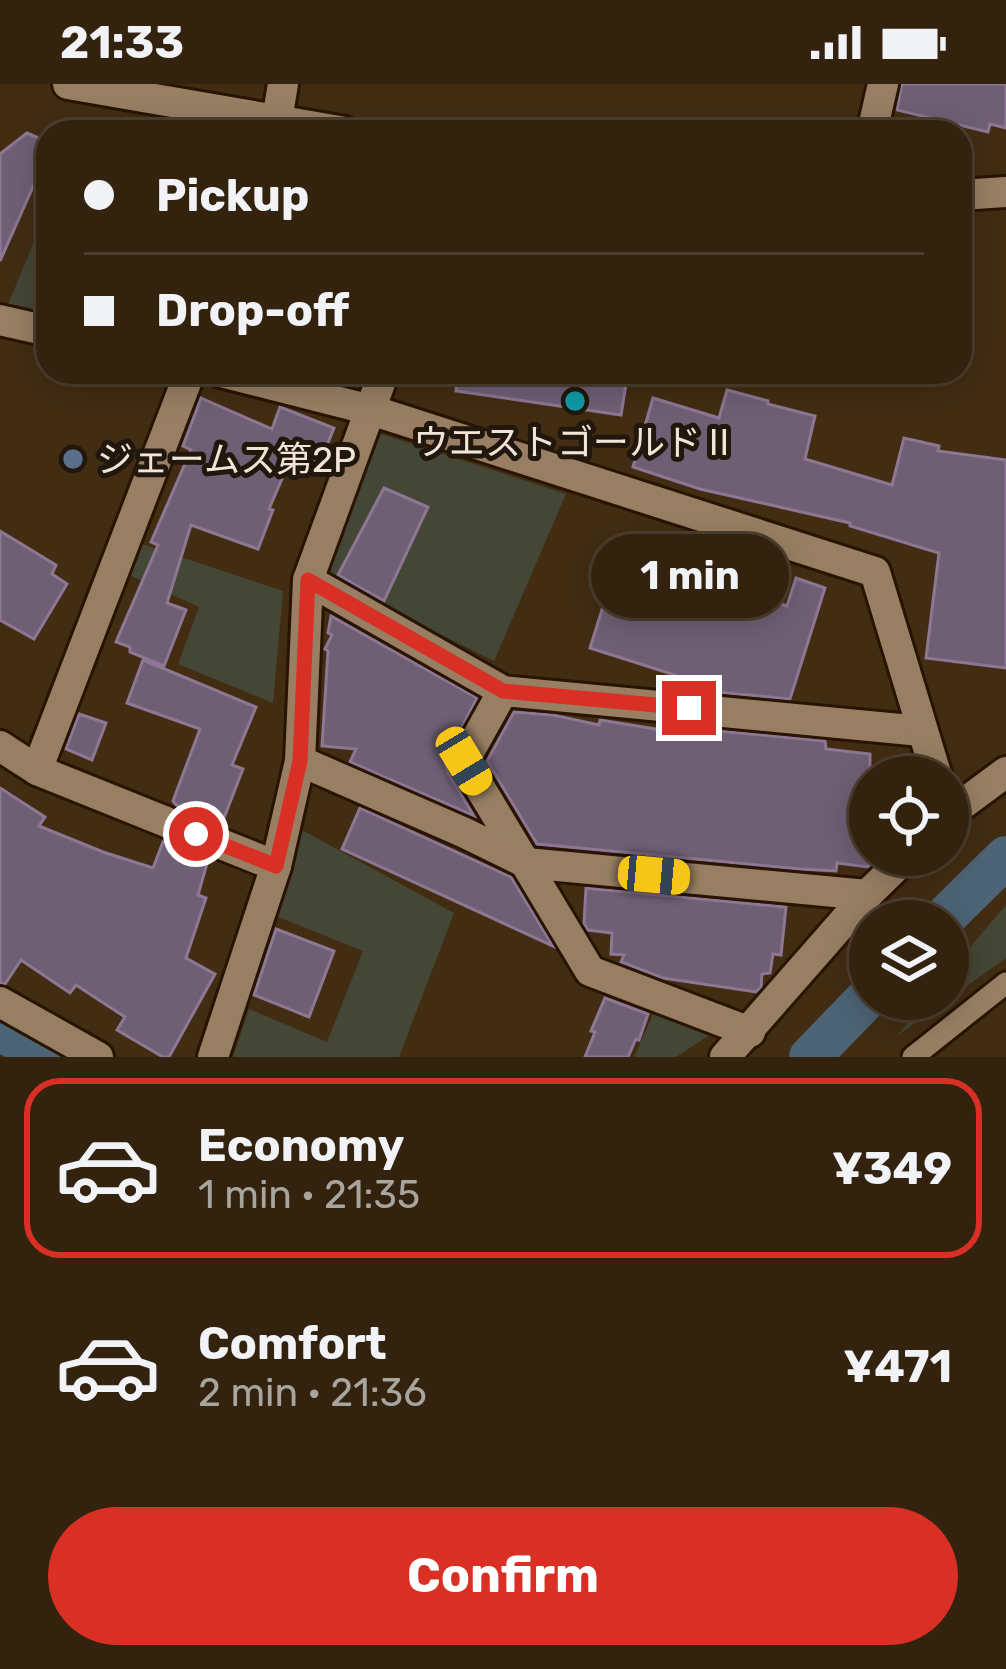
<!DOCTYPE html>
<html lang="en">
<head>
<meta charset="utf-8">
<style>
	:root { --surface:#32220e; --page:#3a2a17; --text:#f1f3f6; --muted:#a8a49e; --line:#4d3f2e; --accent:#d93025 }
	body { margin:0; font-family:Rubik,"Noto Sans JP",sans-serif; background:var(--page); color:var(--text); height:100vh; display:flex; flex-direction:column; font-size:45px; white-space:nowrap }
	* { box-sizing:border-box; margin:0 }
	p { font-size:39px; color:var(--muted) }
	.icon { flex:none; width:66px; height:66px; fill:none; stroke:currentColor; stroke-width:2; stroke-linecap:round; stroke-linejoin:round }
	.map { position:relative; height:973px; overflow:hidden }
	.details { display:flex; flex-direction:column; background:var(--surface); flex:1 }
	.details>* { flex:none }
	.guide { position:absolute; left:36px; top:36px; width:936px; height:264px; border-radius:36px; box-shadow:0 6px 30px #0003,0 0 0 3px var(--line); display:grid; align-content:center; height:264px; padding:0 48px; background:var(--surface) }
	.controls { position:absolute; left:849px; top:672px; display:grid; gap:24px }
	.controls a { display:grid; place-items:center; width:120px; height:120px; border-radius:50%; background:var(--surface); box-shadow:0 6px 30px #0003,0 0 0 3px var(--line); font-size:60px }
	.end { position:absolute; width:54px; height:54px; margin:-27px; border:15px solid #d93025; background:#fff; box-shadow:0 0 0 6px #fff }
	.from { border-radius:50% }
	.bubble { position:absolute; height:84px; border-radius:42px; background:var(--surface); box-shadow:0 6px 30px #0003,0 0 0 3px var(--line); font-size:39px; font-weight:700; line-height:84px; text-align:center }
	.car { position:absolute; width:36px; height:72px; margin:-36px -18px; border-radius:15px; box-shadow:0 0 9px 3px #0007; background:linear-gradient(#f5c518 24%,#345 0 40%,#f5c518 0 76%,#345 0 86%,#f5c518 0) }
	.guide b { display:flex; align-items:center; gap:42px; height:114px; font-size:45px }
	.guide b+b { border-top:3px solid var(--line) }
	.guide i { width:30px; height:30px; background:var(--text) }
	ul { padding:21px 0 0; list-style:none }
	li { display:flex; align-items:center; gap:36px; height:180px; margin:0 24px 18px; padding:0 24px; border:6px solid transparent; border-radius:36px }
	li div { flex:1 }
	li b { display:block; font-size:45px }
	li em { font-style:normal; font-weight:700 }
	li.on { border-color:var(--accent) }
	li>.icon { width:108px; height:108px; stroke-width:1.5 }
	.button { display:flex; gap:24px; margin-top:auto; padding:24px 48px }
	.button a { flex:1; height:138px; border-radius:72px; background:var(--accent); color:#fff; font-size:48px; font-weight:700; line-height:138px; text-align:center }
	.status { display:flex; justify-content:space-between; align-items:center; height:84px; padding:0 60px; background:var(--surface); direction:ltr }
	.status svg { height:33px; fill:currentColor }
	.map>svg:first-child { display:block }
	.green { fill:#444735 }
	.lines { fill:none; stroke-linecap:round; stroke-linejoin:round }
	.canal { stroke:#4c6476; stroke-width:42 }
	.building { fill:#6f5f75; stroke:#8d7794; stroke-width:3 }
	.service-casing { stroke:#281400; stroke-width:27 }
	.minor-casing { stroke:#281400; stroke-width:36 }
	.secondary-casing { stroke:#281400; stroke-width:36 }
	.service { stroke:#987f64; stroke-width:21 }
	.minor { stroke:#987f64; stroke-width:30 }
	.secondary { stroke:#987f64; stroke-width:30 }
	.route { stroke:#d93025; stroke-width:15 }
	.culture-dot { fill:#0f9aa8; stroke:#21170c; stroke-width:4.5 }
	.service-dot { fill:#5c6f8a; stroke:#21170c; stroke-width:4.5 }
	.labels { text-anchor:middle; stroke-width:10; stroke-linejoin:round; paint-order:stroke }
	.poi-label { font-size:36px; fill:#f2e4d6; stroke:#21170c }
</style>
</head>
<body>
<div class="status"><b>21:33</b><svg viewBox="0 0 49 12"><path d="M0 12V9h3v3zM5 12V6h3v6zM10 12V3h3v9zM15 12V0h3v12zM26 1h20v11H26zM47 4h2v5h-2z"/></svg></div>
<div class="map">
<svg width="1006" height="973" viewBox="0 0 1006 973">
	<rect width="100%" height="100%" fill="#422d13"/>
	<!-- green -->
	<g class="green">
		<path d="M48,124V232L7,223Z"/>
		<path d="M381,350L566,410L494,577L332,496L328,479Z"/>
		<path d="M142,460L283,507L273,619L178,580L199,523L129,491Z"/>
		<path d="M302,746L454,829L399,973H233L249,925L327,958L363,867L276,832Z"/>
		<path d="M1006,821V874L897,952L927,915H948V889Z"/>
		<path d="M657,922L707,943L708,952L676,973H634Z"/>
	</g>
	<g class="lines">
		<!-- canal -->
		<g class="canal">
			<path d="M941,837L1006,773"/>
			<path d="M0,945L44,973"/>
			<path d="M810,973L870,911"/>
		</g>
	</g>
	<!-- building -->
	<g class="building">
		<path d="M902,0H1006V44L990,40L988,48L897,26Z"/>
		<path d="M27,49L48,58V69L0,177V70Z"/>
		<path d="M458,288H628L621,331L456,307Z"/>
		<path d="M727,306L768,317V320L815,332L805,375L892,401L904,354L939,362L938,367L1006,376V584L926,574L939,469L850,442V439L700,405L633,383L653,314L719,334Z"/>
		<path d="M201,314L272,345L280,323L334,344L320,378L294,367L269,425L273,426L258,465L191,441L167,519L186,526L164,582L130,568V563L116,558L158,461L151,458L191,366L183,362Z"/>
		<path d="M384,404L428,423L384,517L338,491Z"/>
		<path d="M0,447L56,481L52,490L67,500L34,555L0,536Z"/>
		<path d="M620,468L787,522L796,494L825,504L790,615L673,604L675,591L590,564Z"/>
		<path d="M331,532L477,614L445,676L447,687L474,732L350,678L356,665L322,662L328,567L325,565L332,551L328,549Z"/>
		<path d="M143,576L256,623L232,681L243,685L222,739L176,721L173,717L200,645L127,619Z"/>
		<path d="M514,628L553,631L599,641L600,636L668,647L669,642L825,657L826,665L870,670V781L868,783L837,779L836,787L800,785L537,760L487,677Z"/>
		<path d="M79,630L106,639L92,676L66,665Z"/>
		<path d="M0,704L45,733L39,742L103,768L153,784L163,758L208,776L198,811L206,814L186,874L215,890L169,973H163L117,946L125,933L76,901L70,909L21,876L5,900L0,899Z"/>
		<path d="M360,724L511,793L553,862L342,765Z"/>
		<path d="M586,804L786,823L781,871L773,870L770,889L762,890L761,903L756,908L663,894L621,878L624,871L611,870L612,849L588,846L584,840Z"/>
		<path d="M276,845L334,867L309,933L254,911Z"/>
		<path d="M605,914L648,930L639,956L636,955L628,973H585L595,948L591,947Z"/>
	</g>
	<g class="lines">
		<!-- service casing -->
		<g class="service-casing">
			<path id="service" d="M913,973L1006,899"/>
		</g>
		<!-- minor casing -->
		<g class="minor-casing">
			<g id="minor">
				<path d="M277,36L283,0"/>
				<path d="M872,48L883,0"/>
				<path d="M0,236L48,247"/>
				<path d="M221,288L371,326L875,488L937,693"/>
				<path d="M308,496L503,607L921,647"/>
				<path d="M503,607L464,677L590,887L750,948"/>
				<path d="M0,662L37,686L276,782"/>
				<path d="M300,677L465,749L526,779L867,811"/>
				<path d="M37,686L190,288"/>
				<path d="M948,731L1006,688"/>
				<path d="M0,918L98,973"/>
				<path d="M213,973L276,782L300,677L308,496L384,288"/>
				<path d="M725,973L867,811L908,771"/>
			</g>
		</g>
		<!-- secondary casing -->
		<g class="secondary-casing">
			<g id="secondary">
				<path d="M68,0L345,48"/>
				<path d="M960,111L1006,108"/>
			</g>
		</g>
		<!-- service -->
		<use href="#service" class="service"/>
		<!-- minor -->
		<use href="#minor" class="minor"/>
		<!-- secondary -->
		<use href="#secondary" class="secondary"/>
	</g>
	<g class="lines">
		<!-- route -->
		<path class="route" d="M196,750L276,782L300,677L308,496L503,607L689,624"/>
	</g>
	<!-- markers -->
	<circle class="culture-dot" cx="575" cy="317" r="12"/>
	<circle class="service-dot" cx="73" cy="375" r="12"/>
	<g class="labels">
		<!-- poi labels -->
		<g class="poi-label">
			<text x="575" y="371">ウエストゴールドⅡ</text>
			<text x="97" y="388" text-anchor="start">ジェームス第2P</text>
		</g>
	</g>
</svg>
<div class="controls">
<a><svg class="icon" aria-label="locate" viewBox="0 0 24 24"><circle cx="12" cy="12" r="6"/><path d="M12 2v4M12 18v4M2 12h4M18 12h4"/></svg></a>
<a><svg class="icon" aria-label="layers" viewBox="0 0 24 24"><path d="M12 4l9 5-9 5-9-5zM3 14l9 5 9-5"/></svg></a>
</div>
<i class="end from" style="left:196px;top:750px"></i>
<i class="end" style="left:689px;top:624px"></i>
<div class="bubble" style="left:591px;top:450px;width:198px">1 min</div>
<i class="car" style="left:464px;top:677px;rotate:149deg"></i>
<i class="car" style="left:654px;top:791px;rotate:95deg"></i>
<div class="guide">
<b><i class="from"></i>Pickup</b>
<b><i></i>Drop-off</b>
</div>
</div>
<section class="details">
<ul>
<li class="on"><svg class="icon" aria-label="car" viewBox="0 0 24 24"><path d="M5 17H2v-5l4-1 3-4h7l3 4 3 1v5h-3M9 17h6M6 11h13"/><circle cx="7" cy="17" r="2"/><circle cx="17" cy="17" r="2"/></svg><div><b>Economy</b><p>1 min · 21:35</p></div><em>¥349</em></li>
<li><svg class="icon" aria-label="car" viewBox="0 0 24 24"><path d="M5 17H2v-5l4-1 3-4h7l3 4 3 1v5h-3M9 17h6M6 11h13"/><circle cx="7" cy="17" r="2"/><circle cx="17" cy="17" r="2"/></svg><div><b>Comfort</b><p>2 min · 21:36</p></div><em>¥471</em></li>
</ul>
<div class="button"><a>Confirm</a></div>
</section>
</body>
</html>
